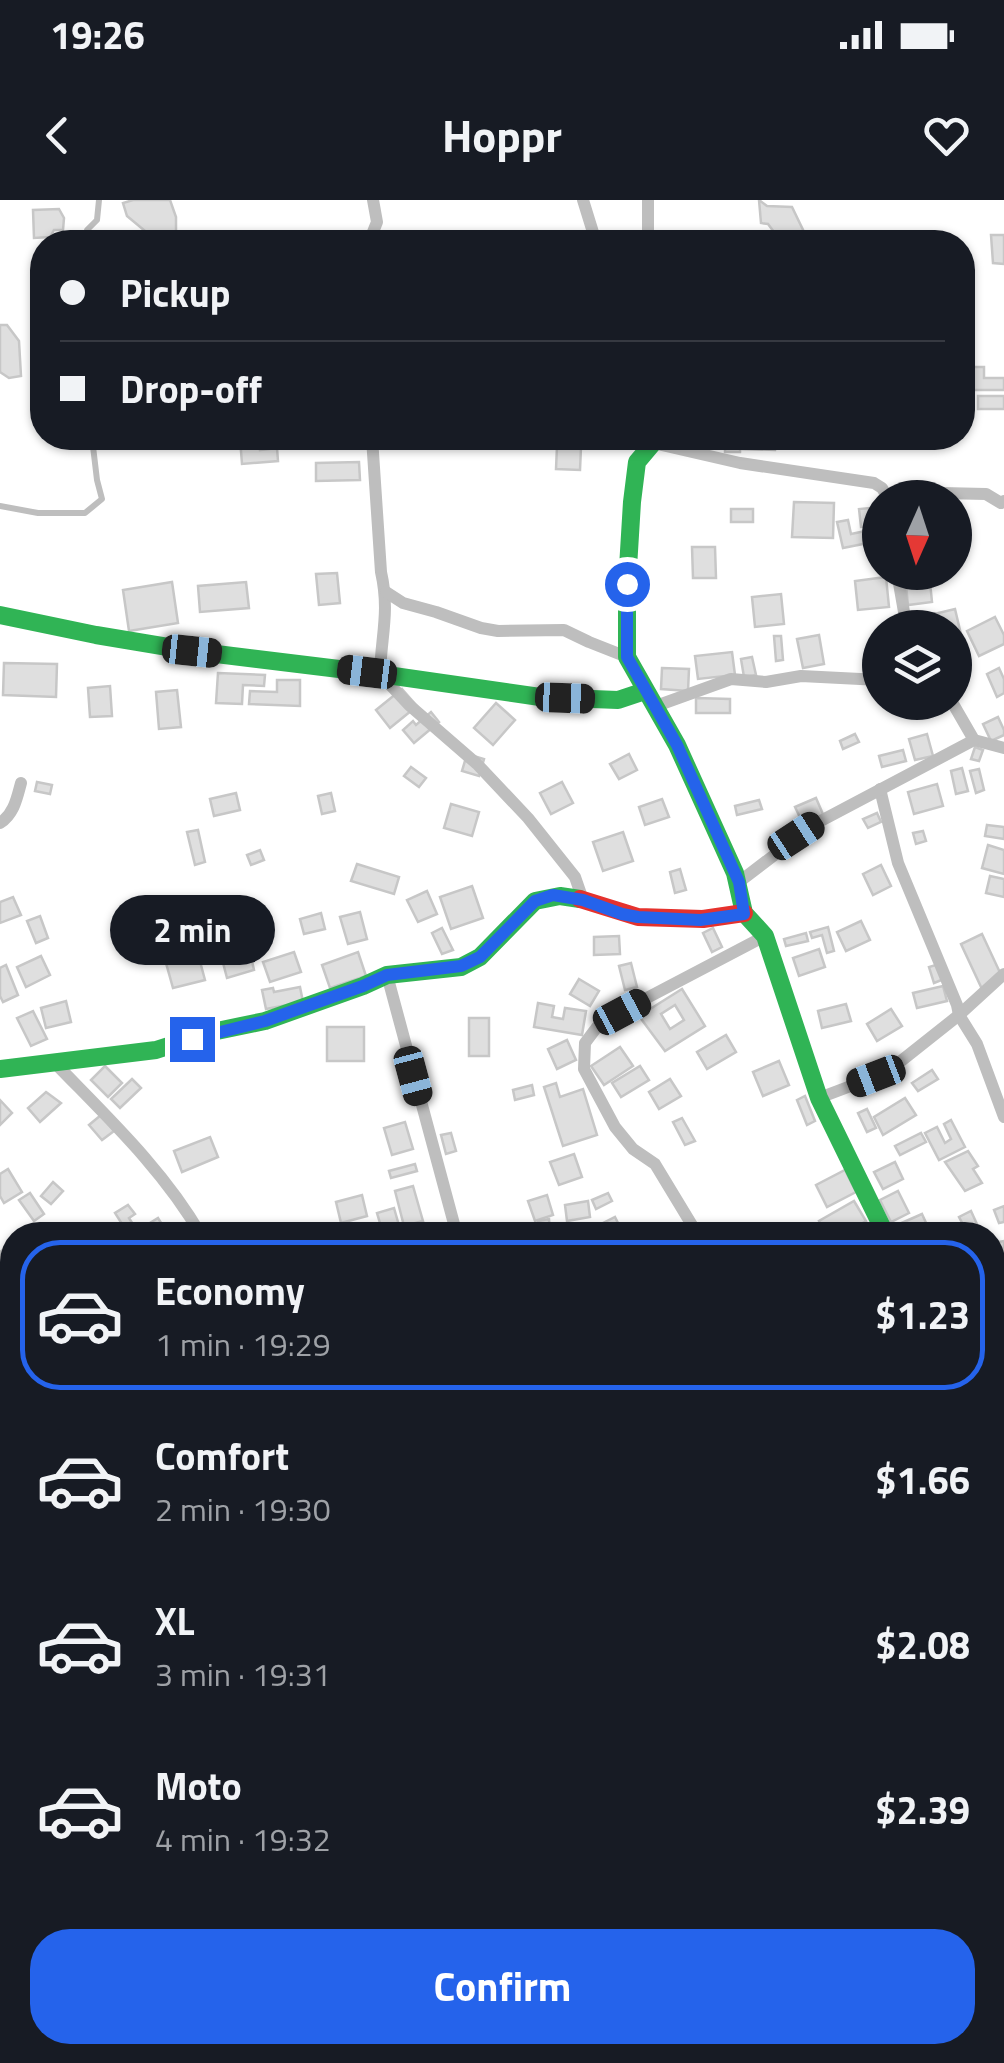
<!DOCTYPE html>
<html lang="en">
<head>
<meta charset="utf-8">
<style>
	:root { --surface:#171b24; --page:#242831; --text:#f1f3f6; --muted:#9ea1a6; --line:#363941; --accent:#2563eb }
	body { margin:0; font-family:"Titillium Web",sans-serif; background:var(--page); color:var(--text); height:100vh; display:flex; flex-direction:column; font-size:38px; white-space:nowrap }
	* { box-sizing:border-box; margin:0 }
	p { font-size:32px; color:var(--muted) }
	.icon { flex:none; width:55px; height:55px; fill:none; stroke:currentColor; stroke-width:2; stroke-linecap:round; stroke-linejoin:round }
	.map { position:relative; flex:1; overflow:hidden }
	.panel { position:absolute; left:0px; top:1022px; width:1005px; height:842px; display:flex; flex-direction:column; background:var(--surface); border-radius:40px 40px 0 0; box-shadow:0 2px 8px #0004 }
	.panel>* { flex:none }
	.guide { position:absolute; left:30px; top:30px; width:945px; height:220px; border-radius:40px; box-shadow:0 2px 8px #0004; display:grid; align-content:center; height:220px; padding:0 30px; background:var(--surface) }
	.needle { width:65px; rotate:183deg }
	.tools { position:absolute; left:862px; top:280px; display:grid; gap:20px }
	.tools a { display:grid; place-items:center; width:110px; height:110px; border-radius:50%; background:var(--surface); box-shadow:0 2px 8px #0004; font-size:50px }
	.end { position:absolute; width:45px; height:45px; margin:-22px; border:12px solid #2563eb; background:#fff; box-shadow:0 0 0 5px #fff }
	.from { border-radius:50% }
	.bubble { position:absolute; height:70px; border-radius:35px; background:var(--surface); box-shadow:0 2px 8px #0004; font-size:32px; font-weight:700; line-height:70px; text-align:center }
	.car { position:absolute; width:30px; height:60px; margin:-30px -15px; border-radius:12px; box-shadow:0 0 8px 2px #0007; background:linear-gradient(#222 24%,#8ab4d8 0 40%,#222 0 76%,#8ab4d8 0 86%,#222 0) }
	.guide b { display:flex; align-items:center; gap:35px; height:95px; font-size:38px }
	.guide b+b { border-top:2px solid var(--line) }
	.guide i { width:25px; height:25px; background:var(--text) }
	ul { padding:18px 0 0; list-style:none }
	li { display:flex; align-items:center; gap:30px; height:150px; margin:0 20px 15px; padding:0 10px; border:5px solid transparent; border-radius:40px }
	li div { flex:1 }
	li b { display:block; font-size:38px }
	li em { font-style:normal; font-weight:700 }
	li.active { border-color:var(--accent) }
	li>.icon { width:90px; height:90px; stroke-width:1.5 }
	.button { display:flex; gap:20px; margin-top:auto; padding:20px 30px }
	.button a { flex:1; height:115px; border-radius:40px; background:var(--accent); color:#fff; font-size:40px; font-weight:700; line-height:115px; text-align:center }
	.status { display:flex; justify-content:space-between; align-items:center; height:70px; padding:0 50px; background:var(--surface); direction:ltr }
	.status svg { height:28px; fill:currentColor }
	header { display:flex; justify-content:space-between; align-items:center; height:130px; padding:0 30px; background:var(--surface); font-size:45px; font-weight:700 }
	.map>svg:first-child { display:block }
	.building { fill:#dfdfdf; stroke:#c7c7c7; stroke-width:2.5; fill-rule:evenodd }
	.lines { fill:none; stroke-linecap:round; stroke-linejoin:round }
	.lane { stroke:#bebebe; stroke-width:6 }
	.street { stroke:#bebebe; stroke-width:12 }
	.fast { stroke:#30b455; stroke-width:18 }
	.jam { stroke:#e5322d; stroke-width:18 }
	.route { stroke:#2563eb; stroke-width:12 }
</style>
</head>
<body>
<div class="status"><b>19:26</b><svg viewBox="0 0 49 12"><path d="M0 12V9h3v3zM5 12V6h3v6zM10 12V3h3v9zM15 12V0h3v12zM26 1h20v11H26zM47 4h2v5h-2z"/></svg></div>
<header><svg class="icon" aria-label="back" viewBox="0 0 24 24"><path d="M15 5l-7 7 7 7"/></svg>Hoppr<svg class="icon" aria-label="heart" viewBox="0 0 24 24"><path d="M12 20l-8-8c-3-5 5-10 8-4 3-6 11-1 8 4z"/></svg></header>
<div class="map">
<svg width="1004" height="1863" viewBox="0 0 1004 1863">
	<rect width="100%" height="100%" fill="#fff"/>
	<!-- building -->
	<g class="building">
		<path d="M133,0H170L176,17V35L151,36L127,16L123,3Z"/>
		<path d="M759,0L767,6L792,7L805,34L800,42H789L777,36L768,24L761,23Z"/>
		<path d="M59,9L64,18L63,30H54L50,37L34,38L33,10Z"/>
		<path d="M991,35H1004V64L993,63Z"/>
		<path d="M0,125H7L19,141L21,176L9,178L0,172Z"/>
		<path d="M972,167H984V178H1004V190H973Z"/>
		<rect x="978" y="196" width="26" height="13"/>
		<path d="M964,201L973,204L968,223L962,222Z"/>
		<path d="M240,238H258L260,250L277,248L278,261L242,264Z"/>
		<path d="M744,238H776L775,250L743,249Z"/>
		<path d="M725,239L741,240L740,252H725Z"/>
		<path d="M557,246L581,247L580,270L556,269Z"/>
		<path d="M359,262L360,280L316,281V263Z"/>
		<path d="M794,302L834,303L833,338L792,337Z"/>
		<path d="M880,307V325L861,327L859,309Z"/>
		<rect x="731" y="309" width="22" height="13"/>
		<path d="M848,320L851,334L870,330L873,342L843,348L837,322Z"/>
		<path d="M692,347H715L716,378H693Z"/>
		<path d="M337,373L340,403L319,405L316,374Z"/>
		<path d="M886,377L889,407L858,410L855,381Z"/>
		<path d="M172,382L178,423L129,431L123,390Z"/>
		<path d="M246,382L249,408L200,412L198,386Z"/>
		<path d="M930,382L932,402L908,405L906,385Z"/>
		<path d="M781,394L784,424L755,427L752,397Z"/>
		<path d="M955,409L964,447L955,449V428H929L926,416Z"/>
		<path d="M995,417L1004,435V444L979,456L967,431Z"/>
		<path d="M819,435L824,464L803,468L797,439Z"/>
		<path d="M774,436H781L783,460L776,461Z"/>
		<path d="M732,452L735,475L698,479L695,456Z"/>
		<path d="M752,457L756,475L744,477L741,459Z"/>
		<path d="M4,463L57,464L56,497L3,495Z"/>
		<path d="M662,468L689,469L688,491L661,489Z"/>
		<path d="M999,468L1004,479V493L997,497L987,474Z"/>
		<path d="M218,473L265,475L264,486L243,485L242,504L216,503Z"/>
		<path d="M277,480H300V506L249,504L250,491L277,492Z"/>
		<path d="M110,486L112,516L90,517L88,488Z"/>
		<path d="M402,489L417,506L390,528L376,510Z"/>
		<path d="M177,490L181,527L159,529L156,492Z"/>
		<path d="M696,498L730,499V513H696Z"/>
		<path d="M496,503L515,520L493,545L474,528Z"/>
		<path d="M431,512L439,522L414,543L403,530L413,521L416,525Z"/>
		<path d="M998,517L1004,530V535L991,541L983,524Z"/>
		<path d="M855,534L859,542L843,549L840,541Z"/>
		<path d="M927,534L933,556L915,560L909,539Z"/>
		<path d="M975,547L983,550L979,561L971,559Z"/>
		<path d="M903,550L906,561L882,567L879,556Z"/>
		<path d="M467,554L484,559L479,576L462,571Z"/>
		<path d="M629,554L637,570L619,579L610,564Z"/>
		<path d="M411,567L426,578L419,587L404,576Z"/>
		<path d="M962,568L968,591L956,594L951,571Z"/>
		<path d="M979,569L984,590L976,593L970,571Z"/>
		<path d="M37,582L52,585L50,594L35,591Z"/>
		<path d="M562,582L573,603L551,614L540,593Z"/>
		<path d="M937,584L943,606L914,614L908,592Z"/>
		<path d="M236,593L240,610L214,616L210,599Z"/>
		<path d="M331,593L335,611L322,614L318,596Z"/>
		<path d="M816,598L826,621L806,630L795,607Z"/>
		<path d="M662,599L669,617L645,625L639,607Z"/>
		<path d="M759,600L762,609L737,615L735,606Z"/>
		<path d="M451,604L479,612L472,636L444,628Z"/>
		<path d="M877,613L881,622L868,628L863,619Z"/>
		<path d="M987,625L1004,627V639L985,636Z"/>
		<path d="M198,630L205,662L195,665L187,632Z"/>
		<path d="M923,631L926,641L916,644L913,633Z"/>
		<path d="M623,632L633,661L603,671L593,642Z"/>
		<path d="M988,645L1004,650V674L982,668Z"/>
		<path d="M260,650L264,660L251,665L247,655Z"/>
		<path d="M357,664L399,677L394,694L351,681Z"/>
		<path d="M881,665L891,686L873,695L863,674Z"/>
		<path d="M680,669L686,690L675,693L670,672Z"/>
		<path d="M990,676L1004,679V697L986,693Z"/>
		<path d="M472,686L483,718L451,729L440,697Z"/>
		<path d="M427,691L437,714L418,722L407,700Z"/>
		<path d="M13,697L21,715L0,723V702Z"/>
		<path d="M360,712L367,739L348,744L340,717Z"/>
		<path d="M321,713L325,729L304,734L300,719Z"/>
		<path d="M40,716L48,738L36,743L27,721Z"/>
		<path d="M861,721L870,740L846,751L837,732Z"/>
		<path d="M254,727L261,744L251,748L243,732Z"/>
		<path d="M828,727L834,751L827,753L822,735L812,738L810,732Z"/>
		<path d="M442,728L453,750L442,754L432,733Z"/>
		<path d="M713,728L722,747L712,752L703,733Z"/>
		<path d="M806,733L808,741L786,746L784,739Z"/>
		<path d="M982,734L1003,779L982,789L961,744Z"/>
		<path d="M619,736L620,754L594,755V737Z"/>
		<path d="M819,749L825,767L799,776L793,758Z"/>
		<path d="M250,752L254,770L227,778L222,759Z"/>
		<path d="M294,752L301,772L270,782L263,762Z"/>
		<path d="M358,752L366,776L330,788L322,765Z"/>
		<path d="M198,754L205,780L173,788L166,763Z"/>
		<path d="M41,756L50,775L26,787L17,767Z"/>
		<path d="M631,763L637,787L625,790L619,766Z"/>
		<path d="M939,764L944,779L934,783L929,767Z"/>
		<path d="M6,765L18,795L3,802L0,796V768Z"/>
		<path d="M579,779L599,791L590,806L570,794Z"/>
		<path d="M943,786L947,801L917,808L913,793Z"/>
		<path d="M300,787L303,802L266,809L262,790L273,788L274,792Z"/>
		<path d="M682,789L705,826L665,851L639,816ZM675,805L684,820L670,829L661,814Z"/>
		<path d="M66,801L71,822L46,828L41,808Z"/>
		<path d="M538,803L554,806L552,817L563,819L565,808L586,811L582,835L534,827Z"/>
		<path d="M846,804L851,821L822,828L818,811Z"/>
		<path d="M891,809L902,826L877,841L867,824Z"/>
		<path d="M33,811L47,839L31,846L17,818Z"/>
		<rect x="469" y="818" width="20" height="38"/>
		<rect x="327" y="827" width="37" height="34"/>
		<path d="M726,835L736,852L707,869L697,852Z"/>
		<path d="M567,840L576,860L557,869L548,849Z"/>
		<path d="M620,847L633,866L604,885L591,866Z"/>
		<path d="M779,861L789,885L763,896L753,872Z"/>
		<path d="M105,866L122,883L108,897L91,880Z"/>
		<path d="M640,866L649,880L621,897L612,883Z"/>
		<path d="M932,870L938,879L918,891L912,883Z"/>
		<path d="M132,879L141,888L120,908L111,899Z"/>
		<path d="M670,879L681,896L659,909L649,892Z"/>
		<path d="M556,883L560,897L583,889L597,935L563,946L544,887Z"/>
		<path d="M532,885L534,895L515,900L513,890Z"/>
		<path d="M46,892L61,903L40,922L28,908Z"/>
		<path d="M805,896L815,921L807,925L797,900Z"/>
		<path d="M905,898L916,915L883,935L874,917Z"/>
		<path d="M0,900L12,913L0,925Z"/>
		<path d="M867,909L876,928L867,932L858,913Z"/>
		<path d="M101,915L114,931L102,940L89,925Z"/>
		<path d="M682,918L695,941L685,945L673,922Z"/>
		<path d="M951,920L965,947L939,960L925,933L937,927L945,943L951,939L944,924Z"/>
		<path d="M405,922L413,949L392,955L384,928Z"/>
		<path d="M451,933L456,951L446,954L441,935Z"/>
		<path d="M921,933L926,942L900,955L895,946Z"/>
		<path d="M210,937L218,957L182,972L174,951Z"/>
		<path d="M968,951L978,966L973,969L982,983L965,991L945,962Z"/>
		<path d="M574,954L582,977L559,985L550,962Z"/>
		<path d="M895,962L903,979L883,989L874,972Z"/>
		<path d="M415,964L417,971L391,978L389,971Z"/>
		<path d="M8,969L22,992L4,1003L0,996V974Z"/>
		<path d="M845,970L856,992L827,1007L816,985Z"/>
		<path d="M53,982L63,991L51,1004L41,996Z"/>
		<path d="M413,986L423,1021L404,1026L395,991Z"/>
		<path d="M898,991L909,1013L891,1022L880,1000Z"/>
		<path d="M30,993L44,1014L34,1021L19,1000Z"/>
		<path d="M608,993L612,1001L596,1009L592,1000Z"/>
		<path d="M362,995L367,1016L341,1023L336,1002Z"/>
		<path d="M547,995L553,1015L535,1021L528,1001Z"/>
		<path d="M588,1001L590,1017L567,1021L565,1005Z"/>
		<path d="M854,1001L866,1021L843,1035H827L819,1021Z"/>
		<path d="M128,1005L135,1014L129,1018L137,1031L158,1018L163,1026L149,1035H129L115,1013Z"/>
		<path d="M1004,1006V1022L999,1023L994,1010Z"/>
		<path d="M394,1008L400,1029L383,1033L377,1013Z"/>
		<path d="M971,1011L981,1033L976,1035H961L967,1032L959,1017Z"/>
		<path d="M922,1014L927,1025L901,1035L897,1025Z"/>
		<path d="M615,1017L621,1029L603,1035L599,1025Z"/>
		<path d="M549,1019L550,1035H539L538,1021Z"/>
		<path d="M449,1023L452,1035H437L435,1027Z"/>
		<path d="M105,1026L111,1035H94L93,1033Z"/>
		<path d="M1004,1041V1071L998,1072L993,1043Z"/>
		<path d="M12,1043V1077L11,1078L0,1062V1052Z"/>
		<path d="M1002,1189L1003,1214L992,1215V1190Z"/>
		<path d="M12,1384V1409L4,1416L0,1410V1394Z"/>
		<path d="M999,1589L1004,1597V1626L995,1632L992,1628V1593Z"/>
		<path d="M996,1750L1003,1769L992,1772V1751Z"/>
		<path d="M0,1781L12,1783L11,1811L0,1810Z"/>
		<path d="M4,1825L12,1826V1846L1,1844Z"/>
		<path d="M536,1852H556L544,1862Z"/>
		<path d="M600,1852H605L622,1863H594Z"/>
		<path d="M674,1852H691L686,1863L671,1859Z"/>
		<path d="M721,1852H736L746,1859L743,1863H736Z"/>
		<path d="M767,1852H778L782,1863H771Z"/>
		<path d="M792,1852H815L818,1861L812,1863H793L789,1854Z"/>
	</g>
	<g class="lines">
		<!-- lane -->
		<g class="lane">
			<path d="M87,42V30L97,20L99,0"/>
			<path d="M0,306L38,313H85L102,299L97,280L92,238"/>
		</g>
		<!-- street -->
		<g class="street">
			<path d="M583,0L596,42"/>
			<path d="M648,0V42"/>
			<path d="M369,42L377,22L373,0"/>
			<path d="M372,238L381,372C390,412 381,436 380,474L409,505L477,564L528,618L575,677L583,700"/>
			<path d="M653,243L740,263L874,283L882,288L888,298"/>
			<path d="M887,295L897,292L986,294L1001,303L1004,301"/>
			<path d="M897,372L904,412L910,428"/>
			<path d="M386,392L403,403L436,412L481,428L498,431L564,430L589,442L627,457"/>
			<path d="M952,502L974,540L1004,548"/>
			<path d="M656,506L731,479L766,482L801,476L880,480"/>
			<path d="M880,589L898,663L957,805L959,815L977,844L1004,917"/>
			<path d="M0,623C14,614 17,598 21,583"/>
			<path d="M739,682L815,624L974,540"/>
			<path d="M387,775L457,1035"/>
			<path d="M54,862C106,916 163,969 201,1035"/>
			<path d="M819,898L877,876L896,865L959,815L1004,774"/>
			<path d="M698,1035L655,964L633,949L615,927L584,869L585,843L597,827L622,811L765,736"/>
			<path d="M0,1106L12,1105"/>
			<path d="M0,1242L12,1227"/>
			<path d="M0,1249L12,1267"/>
			<path d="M0,1315L12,1303"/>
			<path d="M992,1330L1004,1329"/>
			<path d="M0,1486L12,1480"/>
			<path d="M992,1512L1004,1510"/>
			<path d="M0,1533L12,1544"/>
			<path d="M386,1852H403"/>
			<path d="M515,1852L524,1863"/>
			<path d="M626,1852L644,1863"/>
			<path d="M966,1852L977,1863"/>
			<path d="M0,1854L115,1863"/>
			<path d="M152,1863L160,1852"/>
			<path d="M937,1863L938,1852"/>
		</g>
		<!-- fast -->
		<g class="fast">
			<path d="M648,238L653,243L637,262L632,302L627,384V457L677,545L735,673L744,713L765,736L819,898L886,1035"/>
			<path d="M0,415L96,435L192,451L380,474L540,497L618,500L645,491"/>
			<path d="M0,869L156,850L212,832L265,821L363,786L387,775L461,767L480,757L535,701L560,696L580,699"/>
		</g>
		<!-- jam -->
		<path class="jam" d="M580,699L638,717L703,719L744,713"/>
	</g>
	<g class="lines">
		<!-- route -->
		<path class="route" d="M192,839L265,821L363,786L387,775L461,766L480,757L535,701L553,695L583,700L622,714L638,717L700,720L744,714L739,682L677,545L627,457V384"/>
	</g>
</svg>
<div class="tools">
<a><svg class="needle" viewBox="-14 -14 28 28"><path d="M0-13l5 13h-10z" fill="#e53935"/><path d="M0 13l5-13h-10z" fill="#9ea1a6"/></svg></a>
<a><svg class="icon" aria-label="layers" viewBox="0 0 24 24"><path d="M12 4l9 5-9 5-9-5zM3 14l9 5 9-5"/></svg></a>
</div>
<i class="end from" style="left:627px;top:384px"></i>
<i class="end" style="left:192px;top:839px"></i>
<div class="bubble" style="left:110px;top:695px;width:165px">2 min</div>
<i class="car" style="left:192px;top:451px;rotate:96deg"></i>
<i class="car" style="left:367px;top:472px;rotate:277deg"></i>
<i class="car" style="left:565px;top:498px;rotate:92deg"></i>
<i class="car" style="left:796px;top:636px;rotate:57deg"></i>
<i class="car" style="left:622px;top:812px;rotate:62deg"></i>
<i class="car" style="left:413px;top:876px;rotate:165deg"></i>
<i class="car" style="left:876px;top:876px;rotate:249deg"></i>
<div class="guide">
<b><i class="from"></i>Pickup</b>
<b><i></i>Drop-off</b>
</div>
<section class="panel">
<ul>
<li class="active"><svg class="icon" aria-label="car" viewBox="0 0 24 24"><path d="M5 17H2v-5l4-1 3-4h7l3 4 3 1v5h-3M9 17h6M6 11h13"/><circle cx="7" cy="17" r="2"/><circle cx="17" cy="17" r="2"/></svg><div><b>Economy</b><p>1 min · 19:29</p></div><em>$1.23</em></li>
<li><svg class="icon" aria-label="car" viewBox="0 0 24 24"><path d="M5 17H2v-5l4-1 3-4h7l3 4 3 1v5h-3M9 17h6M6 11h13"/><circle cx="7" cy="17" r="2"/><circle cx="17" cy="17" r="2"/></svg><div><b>Comfort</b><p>2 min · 19:30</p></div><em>$1.66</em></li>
<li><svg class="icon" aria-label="car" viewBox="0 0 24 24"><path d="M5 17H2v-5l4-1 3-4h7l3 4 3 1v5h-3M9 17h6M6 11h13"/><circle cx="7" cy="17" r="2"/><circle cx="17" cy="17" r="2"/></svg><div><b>XL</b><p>3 min · 19:31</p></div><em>$2.08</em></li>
<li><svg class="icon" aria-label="car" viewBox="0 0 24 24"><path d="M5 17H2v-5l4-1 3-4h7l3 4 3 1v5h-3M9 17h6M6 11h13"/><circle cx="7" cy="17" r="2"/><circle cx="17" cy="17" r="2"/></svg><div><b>Moto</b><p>4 min · 19:32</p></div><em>$2.39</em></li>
</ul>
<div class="button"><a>Confirm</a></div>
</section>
</div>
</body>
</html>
